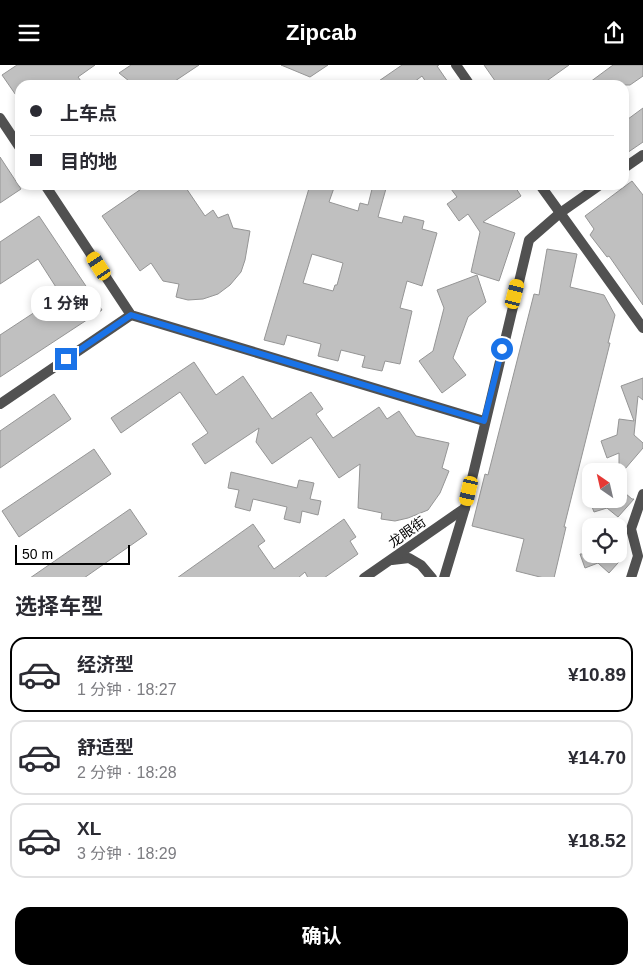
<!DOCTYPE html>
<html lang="zh">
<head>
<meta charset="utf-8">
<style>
	:root { --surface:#fff; --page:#f2f2f3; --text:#2b2b33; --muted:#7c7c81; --line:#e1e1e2; --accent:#000 }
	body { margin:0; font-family:Helvetica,"Noto Sans SC",sans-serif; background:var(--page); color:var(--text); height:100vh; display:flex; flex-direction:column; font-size:19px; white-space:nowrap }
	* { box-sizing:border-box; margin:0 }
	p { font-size:16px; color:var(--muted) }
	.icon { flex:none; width:28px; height:28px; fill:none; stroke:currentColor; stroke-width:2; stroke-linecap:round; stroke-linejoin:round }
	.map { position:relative; height:512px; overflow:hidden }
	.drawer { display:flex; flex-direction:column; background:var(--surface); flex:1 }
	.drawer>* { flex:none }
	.banner { position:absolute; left:15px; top:15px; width:614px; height:110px; border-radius:15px; box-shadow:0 2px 8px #0003; display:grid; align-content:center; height:110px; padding:0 15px; background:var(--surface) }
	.needle { width:32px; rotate:326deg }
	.controls { position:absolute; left:582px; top:398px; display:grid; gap:10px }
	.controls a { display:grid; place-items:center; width:45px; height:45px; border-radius:10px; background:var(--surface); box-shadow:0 2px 8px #0003; font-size:25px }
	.scale { position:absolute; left:15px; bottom:12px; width:115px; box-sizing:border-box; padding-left:5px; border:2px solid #000; border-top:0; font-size:14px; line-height:18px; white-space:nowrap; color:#000; -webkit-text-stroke:4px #fff; paint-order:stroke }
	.end { position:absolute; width:22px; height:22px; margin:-11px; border:6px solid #1a73e8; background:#fff; box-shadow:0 0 0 2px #fff }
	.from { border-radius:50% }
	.bubble { position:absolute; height:35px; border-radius:15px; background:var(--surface); box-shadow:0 2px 8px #0003; font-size:16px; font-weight:700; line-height:35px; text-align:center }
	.car { position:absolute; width:15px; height:30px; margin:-15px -8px; border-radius:6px; box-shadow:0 0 4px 1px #0007; background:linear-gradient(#f5c518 24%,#345 0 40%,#f5c518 0 76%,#345 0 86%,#f5c518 0) }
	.banner b { display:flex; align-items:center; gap:18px; height:48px; font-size:19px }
	.banner b+b { border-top:1px solid var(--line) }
	.banner i { width:12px; height:12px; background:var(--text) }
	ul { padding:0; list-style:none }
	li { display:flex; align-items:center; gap:15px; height:75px; margin:0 10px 8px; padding:0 5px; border:2px solid var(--line); border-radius:15px }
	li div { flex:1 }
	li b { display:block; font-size:19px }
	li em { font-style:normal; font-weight:700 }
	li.current { border-color:var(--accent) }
	li>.icon { width:45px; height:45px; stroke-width:1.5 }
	h2 { padding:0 15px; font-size:22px; line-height:60px }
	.cta { display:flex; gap:10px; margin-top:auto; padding:10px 15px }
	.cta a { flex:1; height:58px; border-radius:15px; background:var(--accent); color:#fff; font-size:20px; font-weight:700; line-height:58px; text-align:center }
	header { display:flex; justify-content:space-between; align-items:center; height:65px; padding:0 15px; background:var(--accent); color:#fff; font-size:22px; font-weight:700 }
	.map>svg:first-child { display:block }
	.building { fill:#c0c0c0; stroke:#959595; fill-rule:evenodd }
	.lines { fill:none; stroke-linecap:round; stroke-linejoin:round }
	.street { stroke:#515151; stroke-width:10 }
	.route { stroke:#1a73e8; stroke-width:6 }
	.labels { text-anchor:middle; stroke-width:4; stroke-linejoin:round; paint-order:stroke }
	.street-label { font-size:14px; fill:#000; stroke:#fff }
</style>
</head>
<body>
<header><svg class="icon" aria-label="menu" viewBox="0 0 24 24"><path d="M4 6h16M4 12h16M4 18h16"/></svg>Zipcab<svg class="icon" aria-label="share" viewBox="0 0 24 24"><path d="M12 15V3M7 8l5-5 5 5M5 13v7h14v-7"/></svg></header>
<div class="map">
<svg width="643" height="513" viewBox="0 0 643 513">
	<rect width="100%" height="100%" fill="#fff"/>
	<!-- building -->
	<g class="building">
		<path d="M17,0H95L78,12L84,20H20V36L2,10Z"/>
		<path d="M131,0H199L169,20H134L119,8Z"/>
		<path d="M281,0H328L310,12Z"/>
		<path d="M402,0H439L437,1L450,20H428L422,11L410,20H373Z"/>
		<path d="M484,0H569L541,20H498Z"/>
		<path d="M613,0H643V11L630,20H586Z"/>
		<path d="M643,43V77L624,90V57Z"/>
		<path d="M0,92L21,124L0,138Z"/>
		<path d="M632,116L643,130V240L609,191L607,192L590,170L594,164L585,151Z"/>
		<path d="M147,120H184L205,151L213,145L218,153L228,149L233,163L250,166L245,195L241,207L230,220L218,229L203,234L188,235L176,232L179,219L163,216L151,198L140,206L102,151Z"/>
		<path d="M310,120H335L329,137L358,146L360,138L368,140L373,120H387L378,152L402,158L404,151L424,156L422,164L437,168L422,221L407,216L400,243L412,246L400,299L385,296L382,306L362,302L365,291L341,285L338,296L318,291L321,279L287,270L284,280L264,275ZM312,189L343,198L337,220H335L333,226L303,218Z"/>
		<path d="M448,120H514L521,131L483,157L515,168L499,216L471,207L480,167L468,149L459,156L447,139L457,132Z"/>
		<path d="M39,151L102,245L0,312V270L61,230L38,194L0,219V177Z"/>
		<path d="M547,184L577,189L570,222L604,230L615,250L608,278H610L564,462H566L554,513H544L516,506L524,474L472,461L485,409L488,410L534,229L539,230Z"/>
		<path d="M477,210L486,237L468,252L453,293L466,310L442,328L419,296L433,286L444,243L437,225Z"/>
		<path d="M194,297L216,330L243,311L272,354L311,327L323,344L316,349L333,373L379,342L387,354L399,346L416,371L449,378L442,403L449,406L440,428L428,445L408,453L395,456L381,454L382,448L358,443L360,399L339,413L311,372L272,399L256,377L259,363L205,399L192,379L208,368L180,327L121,368L111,353Z"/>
		<path d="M643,313V335L638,331L634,370L643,378V383L619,411V388L607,393L601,376L617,370L619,354L634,356L621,321Z"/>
		<path d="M54,329L71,354L0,403V366Z"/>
		<path d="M94,384L111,409L19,472L2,446Z"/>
		<path d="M231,407L297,423L299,415L314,418L310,434L321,436L318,450L302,446L300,458L284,454L287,442L253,434L250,446L235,442L239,425L228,423Z"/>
		<path d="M619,423L632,434H634L618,452L607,443L594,447L589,434H619Z"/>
		<path d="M130,444L147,469L84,513H30Z"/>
		<path d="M344,454L356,472L350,476L358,489L324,513H308L305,507L298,513H177L253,459L265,476L258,481L274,504Z"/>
		<path d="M580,489H626L609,508L598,498L585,503Z"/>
	</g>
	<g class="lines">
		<!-- street -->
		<g class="street">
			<path d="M456,0L470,20"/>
			<path d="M0,53L20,83"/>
			<path d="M624,103L643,90"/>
			<path d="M45,120L131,250L484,356"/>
			<path d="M540,120L643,263"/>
			<path d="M0,339L131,250"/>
			<path d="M392,495L409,493L421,500L432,513"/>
			<path d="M364,513L465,443"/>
			<path d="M444,513L465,443L529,175L560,148L600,120"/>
			<path d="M631,513L638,491L631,464L643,429"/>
		</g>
	</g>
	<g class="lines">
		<!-- route -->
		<path class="route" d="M66,294L131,250L484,356L502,284"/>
	</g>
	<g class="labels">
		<!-- street labels -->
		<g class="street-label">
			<text transform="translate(407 467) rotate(-35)" y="5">龙眼街</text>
		</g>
	</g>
</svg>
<div class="controls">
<a><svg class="needle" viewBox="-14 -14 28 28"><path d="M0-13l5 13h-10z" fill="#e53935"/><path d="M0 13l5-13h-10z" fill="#7c7c81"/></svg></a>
<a><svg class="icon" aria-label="locate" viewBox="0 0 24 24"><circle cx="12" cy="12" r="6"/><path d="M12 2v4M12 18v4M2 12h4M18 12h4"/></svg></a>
</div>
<div class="scale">50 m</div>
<i class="end from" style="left:502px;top:284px"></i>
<i class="end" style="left:66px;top:294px"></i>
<div class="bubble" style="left:31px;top:221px;width:70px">1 分钟</div>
<i class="car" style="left:99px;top:201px;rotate:327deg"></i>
<i class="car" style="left:515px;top:229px;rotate:14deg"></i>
<i class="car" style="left:469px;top:426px;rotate:193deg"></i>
<div class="banner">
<b><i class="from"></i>上车点</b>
<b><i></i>目的地</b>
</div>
</div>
<section class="drawer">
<h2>选择车型</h2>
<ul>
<li class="current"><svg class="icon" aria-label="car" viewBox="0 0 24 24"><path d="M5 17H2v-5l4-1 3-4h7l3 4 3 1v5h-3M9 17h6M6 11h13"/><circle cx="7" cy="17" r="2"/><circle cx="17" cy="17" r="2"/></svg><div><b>经济型</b><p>1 分钟 · 18:27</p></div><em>¥10.89</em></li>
<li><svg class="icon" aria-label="car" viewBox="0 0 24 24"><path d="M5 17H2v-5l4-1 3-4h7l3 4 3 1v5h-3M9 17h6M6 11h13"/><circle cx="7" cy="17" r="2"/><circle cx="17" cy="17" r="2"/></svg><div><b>舒适型</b><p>2 分钟 · 18:28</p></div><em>¥14.70</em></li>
<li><svg class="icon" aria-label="car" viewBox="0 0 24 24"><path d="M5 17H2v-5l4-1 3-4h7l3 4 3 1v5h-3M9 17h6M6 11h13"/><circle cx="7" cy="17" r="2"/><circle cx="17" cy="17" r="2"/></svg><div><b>XL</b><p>3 分钟 · 18:29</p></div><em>¥18.52</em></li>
</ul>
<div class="cta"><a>确认</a></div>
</section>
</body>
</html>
